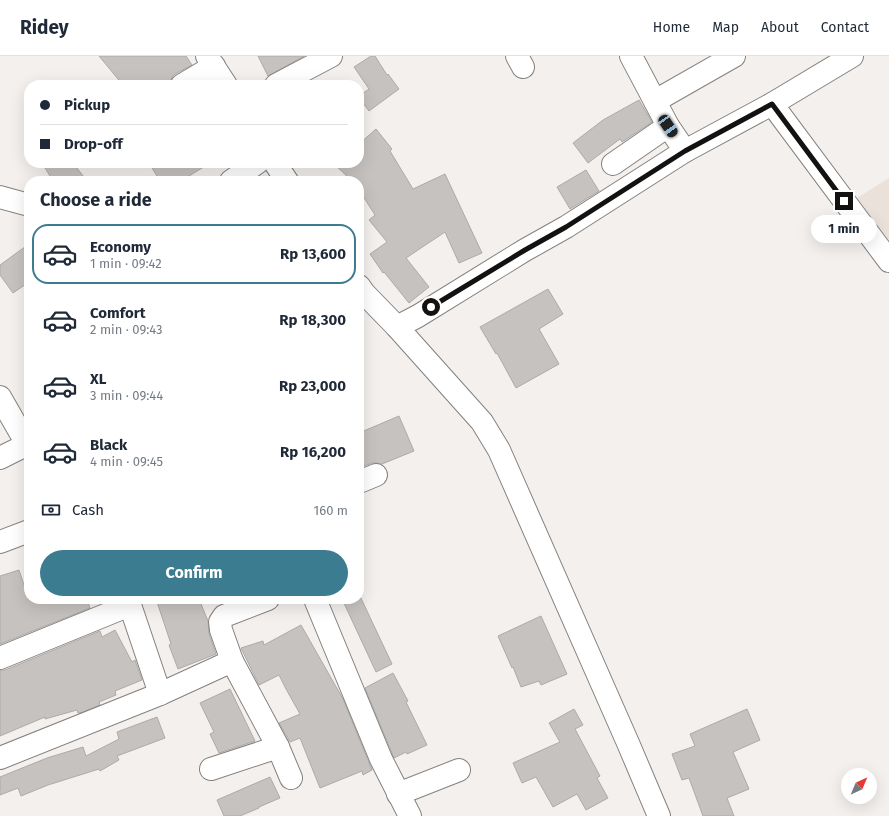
<!DOCTYPE html>
<html lang="en">
<head>
<meta charset="utf-8">
<style>
	:root { --surface:#fff; --page:#f6f6f7; --text:#1f2937; --muted:#747a83; --line:#e0e1e3; --accent:#3c7c90 }
	body { margin:0; font-family:"Fira Sans",sans-serif; background:var(--page); color:var(--text); height:100vh; display:flex; flex-direction:column; font-size:15px; white-space:nowrap }
	* { box-sizing:border-box; margin:0 }
	p { font-size:13px; color:var(--muted) }
	.icon { flex:none; width:22px; height:22px; fill:none; stroke:currentColor; stroke-width:2; stroke-linecap:round; stroke-linejoin:round }
	.map { position:relative; flex:1; overflow:hidden }
	.sheet { position:absolute; left:24px; top:120px; width:340px; height:428px; display:flex; flex-direction:column; background:var(--surface); border-radius:16px; box-shadow:0 4px 16px #0002 }
	.sheet>* { flex:none }
	.hud { position:absolute; left:24px; top:24px; width:340px; height:88px; border-radius:16px; box-shadow:0 4px 16px #0002; display:grid; align-content:center; height:88px; padding:0 16px; background:var(--surface) }
	.needle { width:26px; rotate:44deg }
	.fabs { position:absolute; left:841px; top:712px; display:grid; gap:8px }
	.fabs a { display:grid; place-items:center; width:36px; height:36px; border-radius:50%; background:var(--surface); box-shadow:0 4px 16px #0002; font-size:20px }
	.end { position:absolute; width:18px; height:18px; margin:-9px; border:5px solid #131211; background:#fff; box-shadow:0 0 0 2px #fff }
	.from { border-radius:50% }
	.bubble { position:absolute; height:28px; border-radius:14px; background:var(--surface); box-shadow:0 4px 16px #0002; font-size:13px; font-weight:700; line-height:28px; text-align:center }
	.car { position:absolute; width:12px; height:24px; margin:-12px -6px; border-radius:5px; box-shadow:0 0 3px 1px #0007; background:linear-gradient(#222 24%,#8ab4d8 0 40%,#222 0 76%,#8ab4d8 0 86%,#222 0) }
	.hud b { display:flex; align-items:center; gap:14px; height:38px; font-size:15px }
	.hud b+b { border-top:1px solid var(--line) }
	.hud i { width:10px; height:10px; background:var(--text) }
	ul { padding:0; list-style:none }
	li { display:flex; align-items:center; gap:12px; height:60px; margin:0 8px 6px; padding:0 8px; border:2px solid transparent; border-radius:16px }
	li div { flex:1 }
	li b { display:block; font-size:15px }
	li em { font-style:normal; font-weight:700 }
	li.current { border-color:var(--accent) }
	li>.icon { width:36px; height:36px; stroke-width:1.5 }
	h2 { padding:0 16px; font-size:18px; line-height:48px }
	.pay { display:flex; align-items:center; gap:10px; height:44px; padding:0 16px; font-size:15px }
	.pay p { margin-inline-start:auto }
	.button { display:flex; gap:8px; margin-top:auto; padding:8px 16px }
	.button a { flex:1; height:46px; border-radius:24px; background:var(--accent); color:#fff; font-size:16px; font-weight:700; line-height:46px; text-align:center }
	header { display:flex; align-items:center; gap:24px; box-sizing:border-box; height:56px; padding:0 20px; background:var(--surface); border-bottom:1px solid var(--line) }
	header strong { font-size:19px }
	nav { display:flex; gap:22px; margin-inline-start:auto; font-size:14px }
	.map>svg:first-child { display:block }
	.built { fill:#eae2da }
	.building { fill:#c5c2bf; stroke:#adaaa7 }
	.lines { fill:none; stroke-linecap:round; stroke-linejoin:round }
	.minor-casing { stroke:#84827f; stroke-width:24 }
	.minor { stroke:#fff; stroke-width:22 }
	.route { stroke:#131211; stroke-width:5 }
</style>
</head>
<body>
<header>
<strong>Ridey</strong>
<nav><a>Home</a><a>Map</a><a>About</a><a>Contact</a></nav>
</header>
<div class="map">
<svg width="889" height="760" viewBox="0 0 889 760">
	<rect width="100%" height="100%" fill="#f3f0ed"/>
	<!-- built -->
	<path class="built" d="M889,122V188L857,142Z"/>
	<!-- building -->
	<g class="building">
		<path d="M99,0H186L192,9L175,18L171,23L170,29H123Z"/>
		<path d="M258,0H304L268,20Z"/>
		<path d="M371,0H375L387,19L388,18L399,33L369,55L359,42V40L369,33L354,11Z"/>
		<path d="M639,44L652,66L622,86L620,83L588,107L573,87L603,64Z"/>
		<path d="M376,73L392,93L390,95L413,133L445,118L482,197L459,207L445,176L406,202L429,231L409,247L384,216L383,217L370,198L387,186L369,164L375,159L359,134V125H352L333,107H359V88Z"/>
		<path d="M42,107H73L87,125H53Z"/>
		<path d="M149,107H210L181,125H160Z"/>
		<path d="M586,114L599,135L570,153L557,131Z"/>
		<path d="M29,188V226L13,237L0,219V209Z"/>
		<path d="M548,233L563,258L539,273L559,308L516,332L497,297L496,298L480,271Z"/>
		<path d="M399,360L414,395L382,408L377,407H372L359,412V377Z"/>
		<path d="M19,514L29,544L32,543H87L90,552L0,588V520Z"/>
		<path d="M359,538L392,608L376,616L343,545L346,543H359Z"/>
		<path d="M156,543H199L208,565L209,578L216,598L178,613L169,589L171,588Z"/>
		<path d="M541,560L567,618L541,629L539,625L521,631L513,611L512,612L498,580Z"/>
		<path d="M301,569L343,643L372,714L363,719L362,715L320,732L300,682L290,686L279,667L300,658L286,633L279,619L259,629L241,592L263,585L264,589Z"/>
		<path d="M115,574L132,606L135,604L142,624L115,635L116,639L99,646L100,649L83,656L78,657L77,654L45,663V661L0,680V614H5L100,575L102,581Z"/>
		<path d="M393,617L408,645L406,646L427,689L407,698L406,696L394,702L365,632Z"/>
		<path d="M230,633L255,685L219,697L210,678L214,676L200,647Z"/>
		<path d="M574,653L583,669L575,673L600,720L597,722L608,742L586,754L577,738L553,751L536,721L522,727L513,707L560,686L549,667Z"/>
		<path d="M747,653L760,684L733,696L749,733L727,742L734,760H703L689,722L682,724L672,698L695,690L690,678Z"/>
		<path d="M157,661L165,682L117,700L119,704L100,715L99,713L48,729L21,740L18,732L0,739V721L47,702L83,691L86,700L119,683L117,676Z"/>
		<path d="M270,721L280,742L259,751V752L240,760H224L217,744Z"/>
	</g>
	<g class="lines">
		<!-- minor casing -->
		<g class="minor-casing">
			<g id="minor">
				<path d="M207,0L226,29"/>
				<path d="M517,0L523,11"/>
				<path d="M631,0L668,70L685,95"/>
				<path d="M182,29L214,10"/>
				<path d="M276,29L331,0"/>
				<path d="M655,45L734,0"/>
				<path d="M772,48L889,205"/>
				<path d="M275,107L287,125"/>
				<path d="M613,108L668,70"/>
				<path d="M231,125L257,107"/>
				<path d="M0,141L29,149"/>
				<path d="M359,230L364,237L397,271L482,366L499,394L628,687L659,760"/>
				<path d="M397,271L418,260L525,194L566,171L685,95L772,48L852,0"/>
				<path d="M0,341L24,383V388L18,393L0,402"/>
				<path d="M359,426L376,419"/>
				<path d="M0,486L29,475"/>
				<path d="M128,543L160,638"/>
				<path d="M315,543L381,703L410,760"/>
				<path d="M0,602L130,549"/>
				<path d="M232,605L278,691L291,722"/>
				<path d="M0,702L160,638L232,605L221,574L220,566L224,560L268,543"/>
				<path d="M211,713L278,691"/>
				<path d="M398,738L459,714"/>
			</g>
		</g>
		<!-- minor -->
		<use href="#minor" class="minor"/>
	</g>
	<g class="lines">
		<!-- route -->
		<path class="route" d="M431,251L525,194L566,171L685,95L772,48L844,145"/>
	</g>
</svg>
<div class="fabs">
<a><svg class="needle" viewBox="-14 -14 28 28"><path d="M0-13l5 13h-10z" fill="#e53935"/><path d="M0 13l5-13h-10z" fill="#747a83"/></svg></a>
</div>
<i class="end from" style="left:431px;top:251px"></i>
<i class="end" style="left:844px;top:145px"></i>
<div class="bubble" style="left:811px;top:159px;width:66px">1 min</div>
<i class="car" style="left:668px;top:70px;rotate:146deg"></i>
<div class="hud">
<b><i class="from"></i>Pickup</b>
<b><i></i>Drop-off</b>
</div>
<section class="sheet">
<h2>Choose a ride</h2>
<ul>
<li class="current"><svg class="icon" aria-label="car" viewBox="0 0 24 24"><path d="M5 17H2v-5l4-1 3-4h7l3 4 3 1v5h-3M9 17h6M6 11h13"/><circle cx="7" cy="17" r="2"/><circle cx="17" cy="17" r="2"/></svg><div><b>Economy</b><p>1 min · 09:42</p></div><em>Rp 13,600</em></li>
<li><svg class="icon" aria-label="car" viewBox="0 0 24 24"><path d="M5 17H2v-5l4-1 3-4h7l3 4 3 1v5h-3M9 17h6M6 11h13"/><circle cx="7" cy="17" r="2"/><circle cx="17" cy="17" r="2"/></svg><div><b>Comfort</b><p>2 min · 09:43</p></div><em>Rp 18,300</em></li>
<li><svg class="icon" aria-label="car" viewBox="0 0 24 24"><path d="M5 17H2v-5l4-1 3-4h7l3 4 3 1v5h-3M9 17h6M6 11h13"/><circle cx="7" cy="17" r="2"/><circle cx="17" cy="17" r="2"/></svg><div><b>XL</b><p>3 min · 09:44</p></div><em>Rp 23,000</em></li>
<li><svg class="icon" aria-label="car" viewBox="0 0 24 24"><path d="M5 17H2v-5l4-1 3-4h7l3 4 3 1v5h-3M9 17h6M6 11h13"/><circle cx="7" cy="17" r="2"/><circle cx="17" cy="17" r="2"/></svg><div><b>Black</b><p>4 min · 09:45</p></div><em>Rp 16,200</em></li>
</ul>
<div class="pay"><svg class="icon" aria-label="cash" viewBox="0 0 24 24"><path d="M3 7h18v10H3z"/><circle cx="12" cy="12" r="2"/></svg>Cash<p>160 m</p></div>
<div class="button"><a>Confirm</a></div>
</section>
</div>
</body>
</html>
